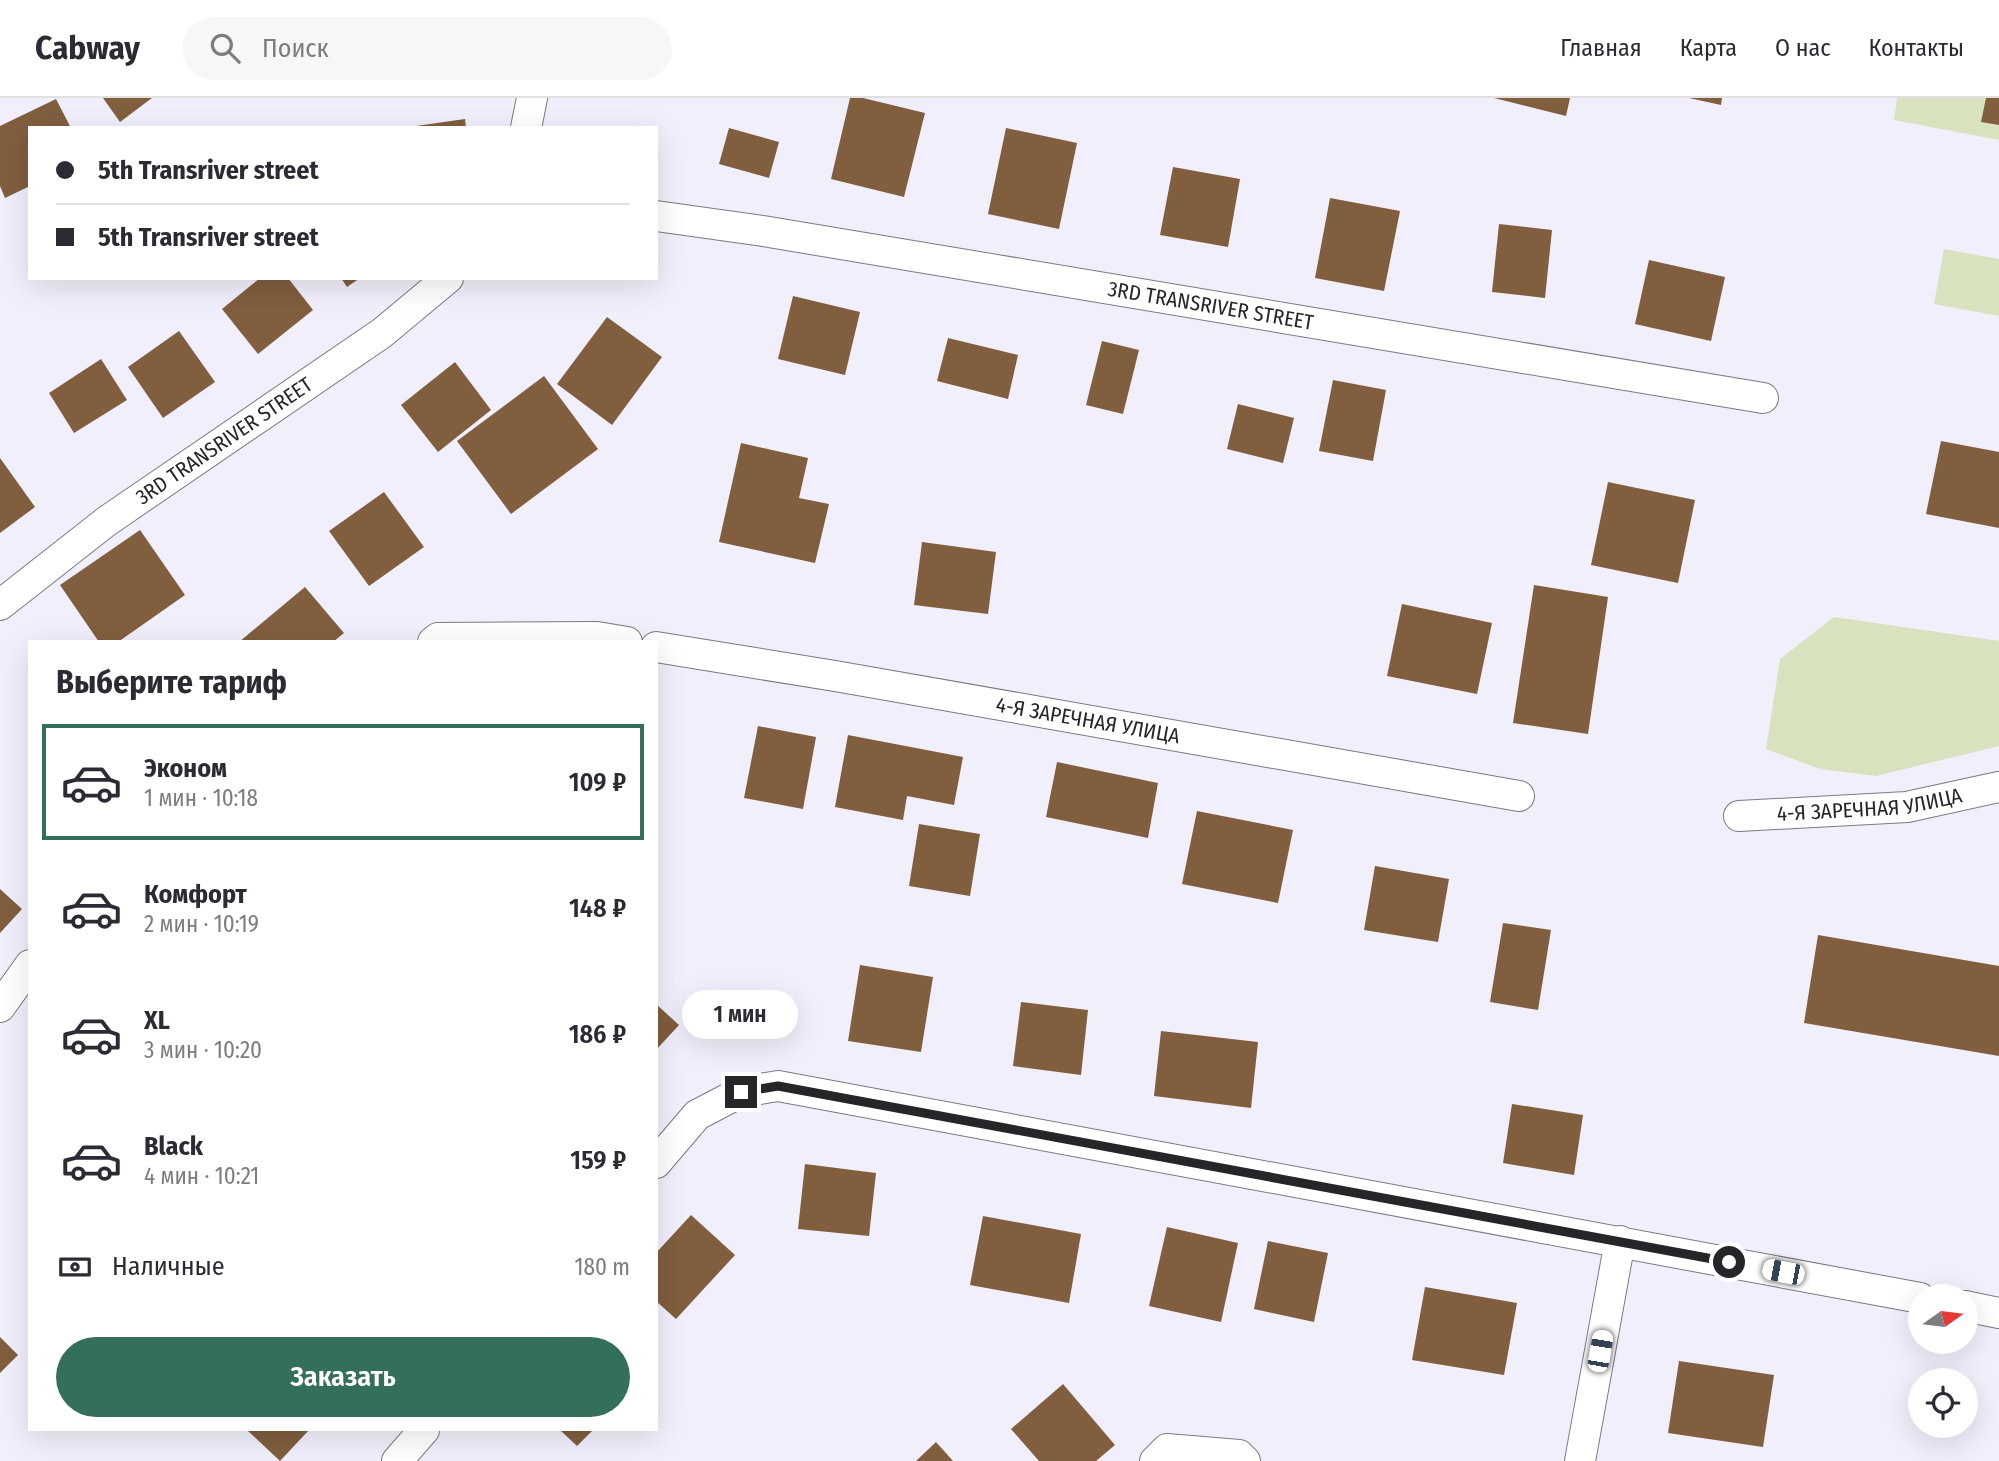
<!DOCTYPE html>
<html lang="ru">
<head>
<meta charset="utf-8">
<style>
	:root { --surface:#fff; --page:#f7f7f7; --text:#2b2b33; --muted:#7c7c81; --line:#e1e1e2; --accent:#346f59 }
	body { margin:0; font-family:"Fira Sans Condensed",sans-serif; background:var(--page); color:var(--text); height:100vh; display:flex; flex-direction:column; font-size:26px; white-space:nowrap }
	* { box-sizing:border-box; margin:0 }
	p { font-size:23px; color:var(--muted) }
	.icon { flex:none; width:38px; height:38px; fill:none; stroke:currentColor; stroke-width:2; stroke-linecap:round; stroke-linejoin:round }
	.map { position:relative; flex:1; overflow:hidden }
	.panel { position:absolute; left:28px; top:542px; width:630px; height:791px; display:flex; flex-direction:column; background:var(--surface); border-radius:0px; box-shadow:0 7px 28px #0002 }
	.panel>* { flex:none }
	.hud { position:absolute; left:28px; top:28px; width:630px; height:154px; border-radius:0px; box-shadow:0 7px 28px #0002; display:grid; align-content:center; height:154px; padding:0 28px; background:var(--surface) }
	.needle { width:46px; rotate:76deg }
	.tools { position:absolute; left:1908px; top:1186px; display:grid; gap:14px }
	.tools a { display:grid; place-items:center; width:70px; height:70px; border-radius:50%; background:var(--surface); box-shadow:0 7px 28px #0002; font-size:35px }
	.end { position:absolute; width:32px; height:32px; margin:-16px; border:9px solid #26252a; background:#fff; box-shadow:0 0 0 4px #fff }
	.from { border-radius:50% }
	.bubble { position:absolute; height:49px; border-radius:24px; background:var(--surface); box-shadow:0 7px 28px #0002; font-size:23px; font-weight:600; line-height:49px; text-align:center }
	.car { position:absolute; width:21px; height:42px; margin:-21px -10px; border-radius:9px; box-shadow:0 0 5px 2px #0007; background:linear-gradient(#fff 24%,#345 0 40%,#fff 0 76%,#345 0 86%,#fff 0) }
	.hud b { display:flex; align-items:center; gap:24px; height:66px; font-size:26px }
	.hud b+b { border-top:2px solid var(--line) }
	.hud i { width:18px; height:18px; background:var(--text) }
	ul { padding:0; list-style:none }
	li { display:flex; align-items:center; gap:21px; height:116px; margin:0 14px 10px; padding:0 14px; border:4px solid transparent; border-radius:0px }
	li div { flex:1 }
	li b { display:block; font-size:26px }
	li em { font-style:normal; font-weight:600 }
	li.on { border-color:var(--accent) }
	li>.icon { width:63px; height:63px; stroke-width:1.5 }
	h2 { padding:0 28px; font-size:32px; line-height:84px }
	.pay { display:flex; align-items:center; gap:18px; height:77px; padding:0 28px; font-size:26px }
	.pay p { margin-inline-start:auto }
	.button { display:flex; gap:14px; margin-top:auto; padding:14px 28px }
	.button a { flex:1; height:80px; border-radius:42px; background:var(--accent); color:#fff; font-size:28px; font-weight:600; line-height:80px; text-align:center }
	header { display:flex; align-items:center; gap:42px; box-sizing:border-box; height:98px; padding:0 35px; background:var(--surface); border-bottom:2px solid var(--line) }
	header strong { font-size:33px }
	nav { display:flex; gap:38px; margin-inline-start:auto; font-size:24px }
	.search { width:490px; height:63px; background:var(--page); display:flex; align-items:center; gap:18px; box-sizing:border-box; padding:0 24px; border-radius:38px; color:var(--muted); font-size:26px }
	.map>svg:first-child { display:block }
	.green { fill:#d8e2be }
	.building { fill:#805e3e }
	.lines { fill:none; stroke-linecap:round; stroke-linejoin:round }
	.minor-casing { stroke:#7c7984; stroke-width:32 }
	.minor { stroke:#fff; stroke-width:30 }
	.route { stroke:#26252a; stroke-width:9 }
	.labels { text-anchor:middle; stroke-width:7; stroke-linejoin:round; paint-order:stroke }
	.street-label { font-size:21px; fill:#26252a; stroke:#fff }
</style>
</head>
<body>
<header>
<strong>Cabway</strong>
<div class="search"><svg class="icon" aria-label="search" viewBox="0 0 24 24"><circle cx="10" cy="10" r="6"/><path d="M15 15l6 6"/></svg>Поиск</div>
<nav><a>Главная</a><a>Карта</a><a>О нас</a><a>Контакты</a></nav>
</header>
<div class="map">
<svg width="1999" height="1363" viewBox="0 0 1999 1363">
	<rect width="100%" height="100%" fill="#f1effb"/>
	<!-- green -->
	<g class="green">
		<path d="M1897,0H1999V42L1894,22Z"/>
		<path d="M1944,151L1999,161V218L1934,206Z"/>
		<path d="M1834,519L1999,543V648L1876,678L1820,671L1766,651L1780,561Z"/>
	</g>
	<!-- building -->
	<g class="building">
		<path d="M103,0H152L120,24Z"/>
		<path d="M850,0H863L925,15L904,99L831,81Z"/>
		<path d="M1494,0H1570L1566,18Z"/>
		<path d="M1689,0H1722L1721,7Z"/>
		<path d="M1986,0H1999V27L1981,24Z"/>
		<path d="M56,1L71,30H30V88L5,100L0,88V28Z"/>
		<path d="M465,21L466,30H416V28Z"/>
		<path d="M729,30L779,44L769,80L719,66Z"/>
		<path d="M1006,30L1077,45L1059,131L988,116Z"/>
		<path d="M1173,69L1240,81L1228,149L1160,137Z"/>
		<path d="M1330,100L1400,113L1384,193L1315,180Z"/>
		<path d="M1499,126L1552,132L1545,200L1492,194Z"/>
		<path d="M1649,162L1725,179L1711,243L1635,226Z"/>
		<path d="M260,180H288L313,212L258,256L222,211Z"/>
		<path d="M341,180H360L347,189Z"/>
		<path d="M793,198L860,214L845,277L778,261Z"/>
		<path d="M607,219L662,259L612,327L557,286Z"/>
		<path d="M179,233L215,284L163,320L128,269Z"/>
		<path d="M948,240L1018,257L1008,301L937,283Z"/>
		<path d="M1102,243L1139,252L1123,316L1086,307Z"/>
		<path d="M101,261L127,302L74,335L49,295Z"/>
		<path d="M455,264L491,312L438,354L401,307Z"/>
		<path d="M544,278L598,351L511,416L457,343Z"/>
		<path d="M1333,282L1386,292L1373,363L1319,353Z"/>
		<path d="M1238,306L1294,320L1283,365L1227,351Z"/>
		<path d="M1941,343L1999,354V430L1926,416Z"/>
		<path d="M741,345L808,360L799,400L829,406L815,465L719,444Z"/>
		<path d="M0,360L35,409L0,435Z"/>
		<path d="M1608,384L1695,402L1678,485L1591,467Z"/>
		<path d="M384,394L424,449L369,488L329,433Z"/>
		<path d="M140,432L185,497L118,544H99L60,487Z"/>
		<path d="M922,444L996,454L988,516L914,507Z"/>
		<path d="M1534,487L1608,499L1588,636L1513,625Z"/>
		<path d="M305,489L344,535L333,544H239Z"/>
		<path d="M1402,506L1492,525L1477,596L1387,578Z"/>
		<path d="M758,628L816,639L803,711L744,700Z"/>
		<path d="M848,637L963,659L954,707L907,698L903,722L835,709Z"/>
		<path d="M1057,664L1158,685L1148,740L1046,719Z"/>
		<path d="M1197,713L1293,732L1278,805L1182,786Z"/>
		<path d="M919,726L980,736L970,798L909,788Z"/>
		<path d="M1375,768L1449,781L1438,844L1364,832Z"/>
		<path d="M0,791L22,811L0,835Z"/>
		<path d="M1503,825L1551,832L1538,912L1490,904Z"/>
		<path d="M1818,837L1999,868V958L1804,925Z"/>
		<path d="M860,867L933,879L921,954L848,943Z"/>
		<path d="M1021,904L1088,912L1081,977L1013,968Z"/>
		<path d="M656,906L679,927L656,952Z"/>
		<path d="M1161,933L1258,944L1251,1010L1154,998Z"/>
		<path d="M1512,1006L1583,1017L1574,1077L1503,1065Z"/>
		<path d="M805,1066L876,1075L869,1138L798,1131Z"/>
		<path d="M691,1117L735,1157L676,1221L656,1203V1155Z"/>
		<path d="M983,1118L1081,1136L1069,1205L970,1187Z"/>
		<path d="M1167,1129L1238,1145L1221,1224L1149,1208Z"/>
		<path d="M1268,1143L1328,1155L1314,1224L1254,1211Z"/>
		<path d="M1425,1189L1517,1205L1504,1277L1412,1262Z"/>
		<path d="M0,1239L18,1257L0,1275Z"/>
		<path d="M1679,1263L1774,1277L1763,1349L1668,1335Z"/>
		<path d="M1063,1286L1115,1347L1096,1363H1039L1011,1331Z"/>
		<path d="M247,1332H309L280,1363Z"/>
		<path d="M560,1332H593L577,1348Z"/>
		<path d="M936,1344L953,1363H916Z"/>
	</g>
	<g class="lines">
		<!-- minor casing -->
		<g class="minor-casing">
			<g id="minor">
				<path d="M526,30L532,0"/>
				<path id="s1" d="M656,118L763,133L1763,300"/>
				<path id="s2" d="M0,507L107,423L382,235L448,180"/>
				<path d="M433,544L438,540L597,539L627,544"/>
				<path id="s3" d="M656,549L835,578L1519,698"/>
				<path id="s4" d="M1739,718L1907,709L1999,689"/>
				<path d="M0,909L30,867"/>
				<path d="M656,1065L697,1017L741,994L778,988L1920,1200"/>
				<path d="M1965,1208L1999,1215"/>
				<path d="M397,1363L424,1332"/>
				<path d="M1155,1363L1167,1351L1239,1357L1245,1363"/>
				<path d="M1580,1363L1620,1143"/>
			</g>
		</g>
		<!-- minor -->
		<use href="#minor" class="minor"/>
	</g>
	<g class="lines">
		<!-- route -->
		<path class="route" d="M741,994L778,988L1729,1164"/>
	</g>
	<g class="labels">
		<!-- street labels -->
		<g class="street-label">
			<text dy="7" stroke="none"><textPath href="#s1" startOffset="562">3RD TRANSRIVER STREET</textPath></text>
			<text dy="7" stroke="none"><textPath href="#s2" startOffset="278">3RD TRANSRIVER STREET</textPath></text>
			<text dy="7" stroke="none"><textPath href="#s3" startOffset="438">4-Я ЗАРЕЧНАЯ УЛИЦА</textPath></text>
			<text dy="7" stroke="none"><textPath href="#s4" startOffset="131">4-Я ЗАРЕЧНАЯ УЛИЦА</textPath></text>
		</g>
	</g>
</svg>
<div class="tools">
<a><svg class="needle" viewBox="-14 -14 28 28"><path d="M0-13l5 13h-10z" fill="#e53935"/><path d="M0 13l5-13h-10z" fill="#7c7c81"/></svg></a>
<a><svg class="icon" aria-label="locate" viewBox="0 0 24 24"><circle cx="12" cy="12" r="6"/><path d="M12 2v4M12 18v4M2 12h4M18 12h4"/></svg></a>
</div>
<i class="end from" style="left:1729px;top:1164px"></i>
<i class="end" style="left:741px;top:994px"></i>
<div class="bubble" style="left:682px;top:892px;width:116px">1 мин</div>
<i class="car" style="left:1783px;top:1174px;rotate:281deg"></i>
<i class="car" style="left:1600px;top:1253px;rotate:10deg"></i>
<div class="hud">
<b><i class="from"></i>5th Transriver street</b>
<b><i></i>5th Transriver street</b>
</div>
<section class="panel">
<h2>Выберите тариф</h2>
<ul>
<li class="on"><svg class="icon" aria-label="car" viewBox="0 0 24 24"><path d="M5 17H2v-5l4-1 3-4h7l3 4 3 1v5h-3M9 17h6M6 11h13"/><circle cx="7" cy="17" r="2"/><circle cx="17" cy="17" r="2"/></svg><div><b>Эконом</b><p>1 мин · 10:18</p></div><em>109 ₽</em></li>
<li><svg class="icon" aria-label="car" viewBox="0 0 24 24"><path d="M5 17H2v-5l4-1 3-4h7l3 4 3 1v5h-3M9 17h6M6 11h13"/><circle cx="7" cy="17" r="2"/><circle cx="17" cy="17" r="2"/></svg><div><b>Комфорт</b><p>2 мин · 10:19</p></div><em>148 ₽</em></li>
<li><svg class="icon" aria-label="car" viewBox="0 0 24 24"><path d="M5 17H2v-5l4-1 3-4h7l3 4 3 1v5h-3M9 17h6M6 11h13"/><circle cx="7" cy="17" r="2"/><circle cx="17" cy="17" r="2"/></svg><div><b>XL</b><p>3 мин · 10:20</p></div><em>186 ₽</em></li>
<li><svg class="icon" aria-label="car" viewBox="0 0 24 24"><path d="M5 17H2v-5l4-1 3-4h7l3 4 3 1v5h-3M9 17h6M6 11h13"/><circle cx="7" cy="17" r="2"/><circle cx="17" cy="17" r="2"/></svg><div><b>Black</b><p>4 мин · 10:21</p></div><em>159 ₽</em></li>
</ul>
<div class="pay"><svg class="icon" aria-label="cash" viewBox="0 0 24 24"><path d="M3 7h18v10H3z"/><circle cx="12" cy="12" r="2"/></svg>Наличные<p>180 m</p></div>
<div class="button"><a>Заказать</a></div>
</section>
</div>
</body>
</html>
